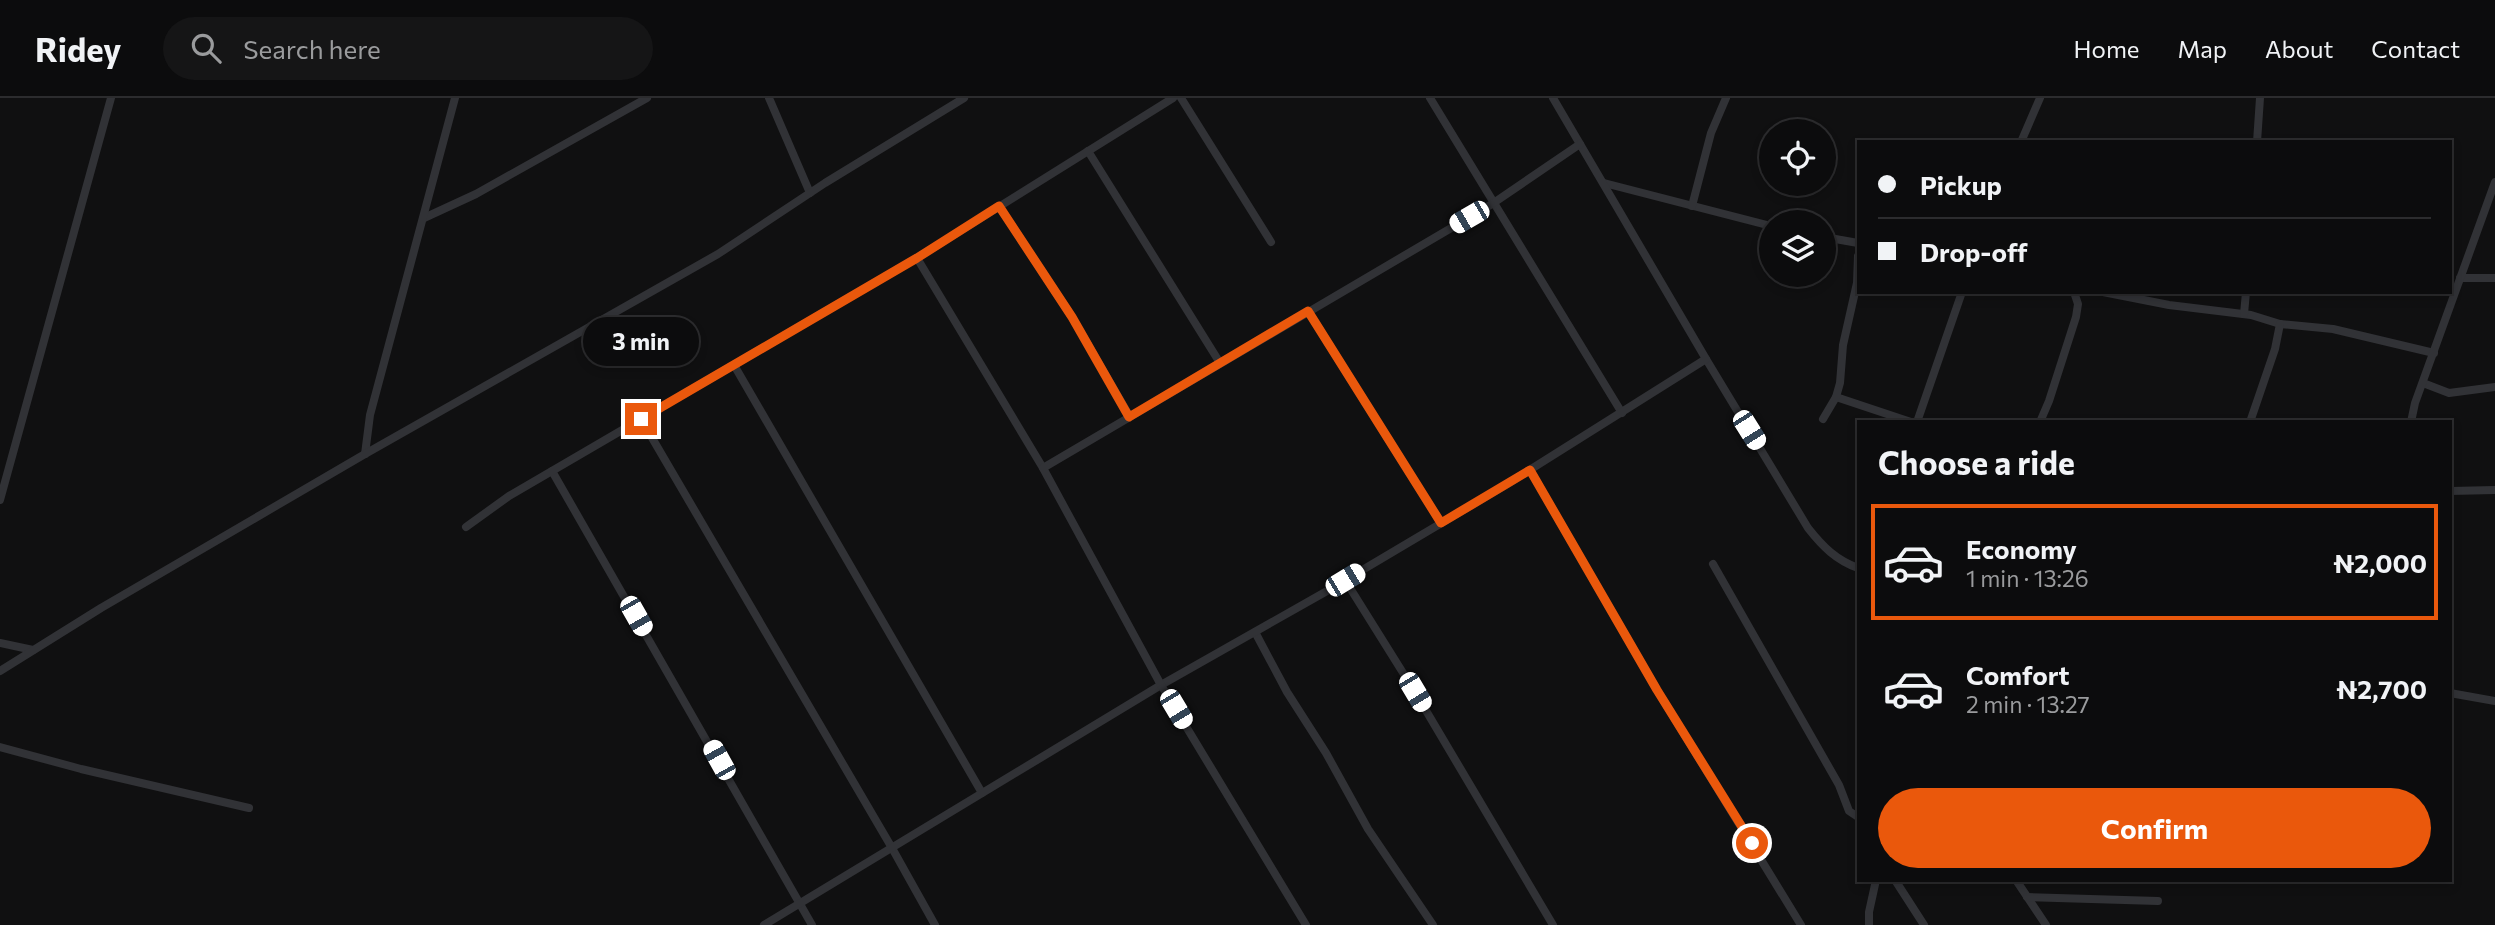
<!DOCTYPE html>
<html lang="en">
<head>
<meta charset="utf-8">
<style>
	:root { --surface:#0c0c0d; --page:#151516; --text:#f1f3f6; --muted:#9a9b9d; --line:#2c2c2e; --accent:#ea580c }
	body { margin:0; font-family:Commissioner,sans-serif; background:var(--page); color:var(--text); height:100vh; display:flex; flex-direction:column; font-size:26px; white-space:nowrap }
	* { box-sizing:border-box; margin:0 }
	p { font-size:23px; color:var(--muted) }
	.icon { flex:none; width:38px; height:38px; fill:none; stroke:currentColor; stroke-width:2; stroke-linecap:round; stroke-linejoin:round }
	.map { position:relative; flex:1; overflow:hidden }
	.details { position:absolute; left:1857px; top:322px; width:595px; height:462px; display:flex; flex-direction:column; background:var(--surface); border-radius:0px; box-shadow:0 4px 10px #0003,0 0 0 2px var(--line) }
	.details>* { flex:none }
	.hud { position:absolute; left:1857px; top:42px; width:595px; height:154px; border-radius:0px; box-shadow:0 4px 10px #0003,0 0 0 2px var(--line); display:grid; align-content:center; height:154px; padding:0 21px; background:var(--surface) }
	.controls { position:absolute; left:1759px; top:21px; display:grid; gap:14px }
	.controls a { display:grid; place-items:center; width:77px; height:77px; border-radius:50%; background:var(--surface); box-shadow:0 4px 10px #0003,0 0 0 2px var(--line); font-size:35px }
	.end { position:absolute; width:32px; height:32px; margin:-16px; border:9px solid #ea580c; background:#fff; box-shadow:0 0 0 4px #fff }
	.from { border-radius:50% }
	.bubble { position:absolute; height:49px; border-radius:24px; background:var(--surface); box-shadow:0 4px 10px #0003,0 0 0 2px var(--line); font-size:23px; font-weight:700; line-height:49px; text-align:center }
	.car { position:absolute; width:21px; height:42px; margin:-21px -10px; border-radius:9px; box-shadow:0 0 5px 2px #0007; background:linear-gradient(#fff 24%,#345 0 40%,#fff 0 76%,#345 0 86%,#fff 0) }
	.hud b { display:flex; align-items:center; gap:24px; height:66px; font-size:26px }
	.hud b+b { border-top:2px solid var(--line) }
	.hud i { width:18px; height:18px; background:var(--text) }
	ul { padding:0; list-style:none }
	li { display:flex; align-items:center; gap:21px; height:116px; margin:0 14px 10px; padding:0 7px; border:4px solid transparent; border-radius:0px }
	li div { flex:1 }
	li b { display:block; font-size:26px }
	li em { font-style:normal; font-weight:700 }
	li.selected { border-color:var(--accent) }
	li>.icon { width:63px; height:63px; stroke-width:1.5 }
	h2 { padding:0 21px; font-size:32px; line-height:84px }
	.button { display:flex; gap:14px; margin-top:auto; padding:14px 21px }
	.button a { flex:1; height:80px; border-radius:42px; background:var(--accent); color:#fff; font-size:28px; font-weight:700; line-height:80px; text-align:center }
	header { display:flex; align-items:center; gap:42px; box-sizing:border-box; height:98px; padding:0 35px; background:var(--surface); border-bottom:2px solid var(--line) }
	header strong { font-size:33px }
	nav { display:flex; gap:38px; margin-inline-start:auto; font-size:24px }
	.search { width:490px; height:63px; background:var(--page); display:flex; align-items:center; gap:18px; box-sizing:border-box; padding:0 24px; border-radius:38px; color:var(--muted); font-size:26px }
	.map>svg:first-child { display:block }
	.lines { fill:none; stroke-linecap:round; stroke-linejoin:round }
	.street { stroke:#313236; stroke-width:8 }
	.route { stroke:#ea580c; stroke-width:9 }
</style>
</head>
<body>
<header>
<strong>Ridey</strong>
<div class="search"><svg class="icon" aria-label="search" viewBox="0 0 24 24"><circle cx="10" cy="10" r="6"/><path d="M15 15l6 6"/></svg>Search here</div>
<nav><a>Home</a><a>Map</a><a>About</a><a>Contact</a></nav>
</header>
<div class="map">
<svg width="2495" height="827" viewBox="0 0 2495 827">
	<rect width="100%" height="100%" fill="#101011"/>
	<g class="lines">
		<!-- street -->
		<g class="street">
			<path d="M769,0L810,95"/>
			<path d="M1181,0L1271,144"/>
			<path d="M1430,0L1622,315"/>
			<path d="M2021,44L2040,0"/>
			<path d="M2257,44L2260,0"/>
			<path d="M1088,53L1220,265"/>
			<path d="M1604,85L1771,128"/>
			<path d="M999,108L1072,219L1130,319"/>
			<path d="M1692,108L1711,35L1726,0"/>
			<path d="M424,120L476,96L647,0"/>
			<path d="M1824,139L1858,145"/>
			<path d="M917,160L1173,0"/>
			<path d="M2460,180H2495"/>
			<path d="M2103,194L2169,207L2251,217L2280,226L2333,231L2434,255"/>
			<path d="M1308,213L1441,425"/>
			<path d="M2244,216L2246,194"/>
			<path d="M1706,261L1808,430C1823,449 1836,462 1858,470"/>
			<path d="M734,267L982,695"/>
			<path d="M2423,285L2449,295L2495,289"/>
			<path d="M1836,299L1911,324"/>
			<path d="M641,321L892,750L935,827"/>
			<path d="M1823,321L1836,299L1840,285L1843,247L1857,185L1858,158"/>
			<path d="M1917,324L1962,194"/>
			<path d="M2040,324L2049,303L2076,219L2078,206L2074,194"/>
			<path d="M2250,324L2275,251L2280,226"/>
			<path d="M2411,324L2415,305L2495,84"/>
			<path d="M365,356L370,317L455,0"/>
			<path d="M1530,372L1657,592L1801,827"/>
			<path d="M552,373L812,827"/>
			<path d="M2450,393L2495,392"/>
			<path d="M0,402L111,0"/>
			<path d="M466,429L509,398L917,160L1043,370"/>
			<path d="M1713,466L1839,687L1849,713L1858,719"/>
			<path d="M1345,482L1415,594L1553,827"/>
			<path d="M1255,534L1287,594L1326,655L1368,731L1433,827"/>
			<path d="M0,545L33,552"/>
			<path d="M0,573L101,510L365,356L718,156L825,85L964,0"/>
			<path d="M2450,595L2495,603"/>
			<path d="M0,649L81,671L249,710"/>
			<path d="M1895,782L1924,827"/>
			<path d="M2016,782L2046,827"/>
			<path d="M2027,799L2158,803"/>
			<path d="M764,827L1161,587L1327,493L1509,385L1706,261L1553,0"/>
			<path d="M1306,827L1161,587L1043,370L1492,106L1580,46"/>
			<path d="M1869,827V814L1876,782"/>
		</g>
	</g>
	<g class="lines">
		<!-- route -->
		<path class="route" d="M641,321L917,160L999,108L1072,219L1129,319L1308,213L1441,425L1530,372L1657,592L1752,745"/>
	</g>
</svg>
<div class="controls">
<a><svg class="icon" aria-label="locate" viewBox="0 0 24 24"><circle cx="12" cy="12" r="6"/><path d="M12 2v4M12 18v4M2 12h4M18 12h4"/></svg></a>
<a><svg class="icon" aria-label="layers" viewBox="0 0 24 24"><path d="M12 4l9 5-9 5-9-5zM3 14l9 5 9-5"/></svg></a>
</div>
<i class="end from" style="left:1752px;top:745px"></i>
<i class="end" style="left:641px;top:321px"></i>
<div class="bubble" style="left:583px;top:219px;width:116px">3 min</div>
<i class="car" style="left:1469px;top:119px;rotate:240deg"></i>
<i class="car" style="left:1749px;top:332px;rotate:148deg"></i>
<i class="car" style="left:1345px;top:482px;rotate:59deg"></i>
<i class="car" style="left:636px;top:518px;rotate:150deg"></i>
<i class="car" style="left:1415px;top:594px;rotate:149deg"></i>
<i class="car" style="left:1176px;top:611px;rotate:149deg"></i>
<i class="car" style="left:719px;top:662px;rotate:331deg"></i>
<div class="hud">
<b><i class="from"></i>Pickup</b>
<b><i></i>Drop-off</b>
</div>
<section class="details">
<h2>Choose a ride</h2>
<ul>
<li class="selected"><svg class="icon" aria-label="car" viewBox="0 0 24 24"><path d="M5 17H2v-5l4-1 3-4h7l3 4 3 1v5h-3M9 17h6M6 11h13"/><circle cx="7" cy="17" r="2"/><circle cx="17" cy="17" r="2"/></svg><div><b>Economy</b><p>1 min · 13:26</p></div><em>₦2,000</em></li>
<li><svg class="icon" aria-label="car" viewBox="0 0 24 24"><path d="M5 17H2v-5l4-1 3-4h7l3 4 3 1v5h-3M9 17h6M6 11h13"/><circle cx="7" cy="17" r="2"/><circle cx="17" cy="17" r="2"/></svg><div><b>Comfort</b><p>2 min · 13:27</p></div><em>₦2,700</em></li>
</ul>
<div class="button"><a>Confirm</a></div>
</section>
</div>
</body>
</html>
